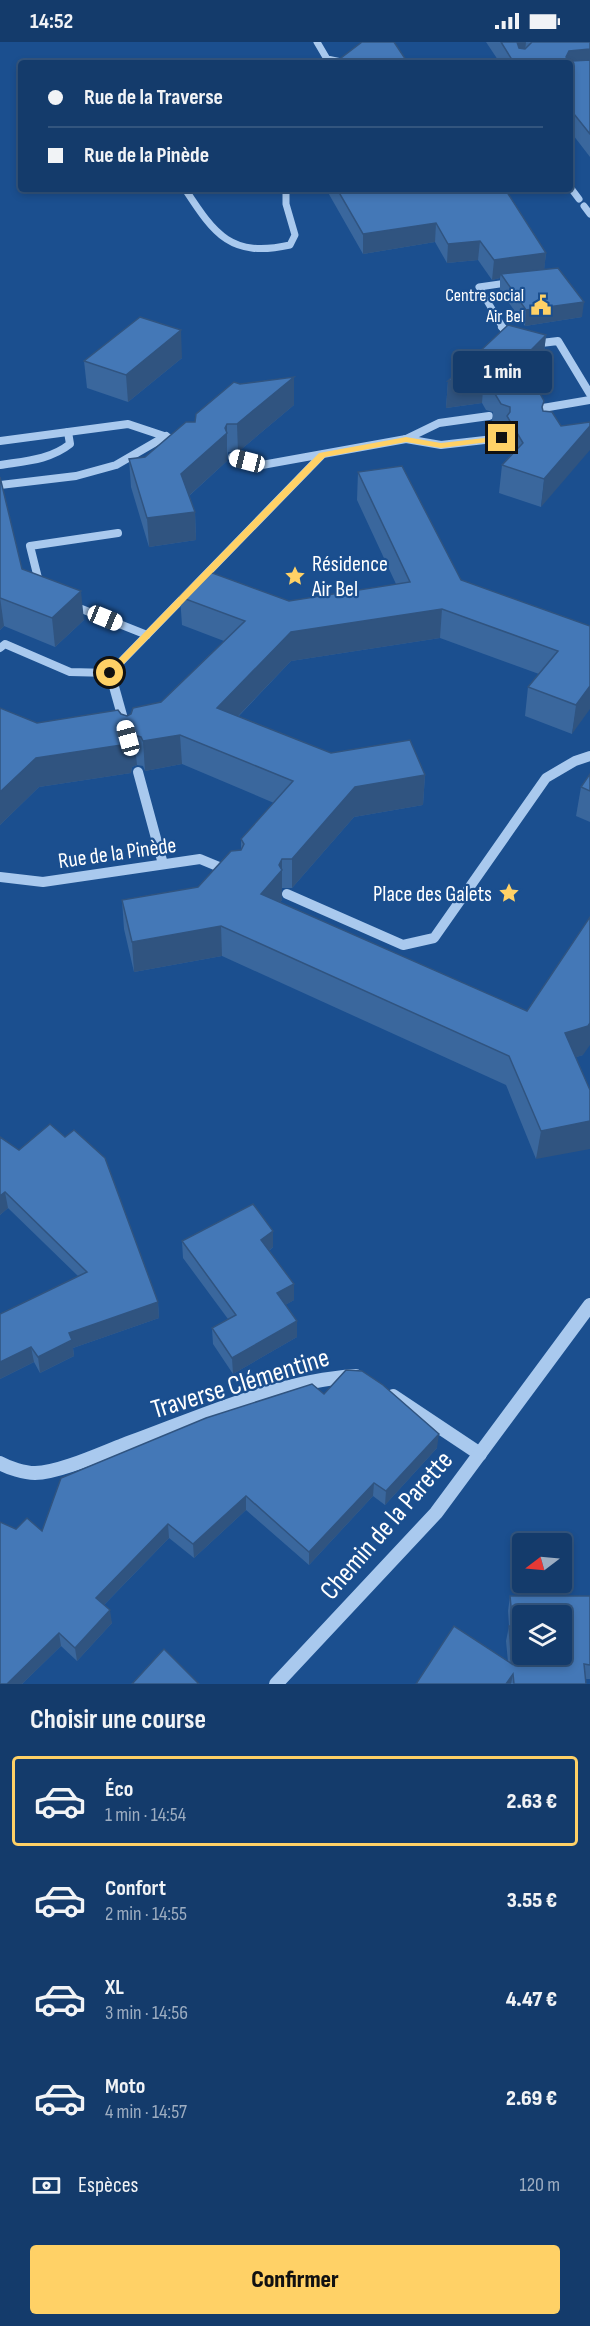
<!DOCTYPE html>
<html lang="fr">
<head>
<meta charset="utf-8">
<style>
	:root { --surface:#143b6b; --page:#214673; --text:#f1f3f6; --muted:#9dadc1; --line:#33557e; --accent:#ffd166 }
	body { margin:0; font-family:"Sofia Sans Condensed",sans-serif; background:var(--page); color:var(--text); height:100vh; display:flex; flex-direction:column; font-size:22px; white-space:nowrap }
	* { box-sizing:border-box; margin:0 }
	p { font-size:20px; color:var(--muted) }
	.icon { flex:none; width:33px; height:33px; fill:none; stroke:currentColor; stroke-width:2; stroke-linecap:round; stroke-linejoin:round }
	.map { position:relative; height:1642px; overflow:hidden }
	.panel { display:flex; flex-direction:column; background:var(--surface); flex:1 }
	.panel>* { flex:none }
	.guide { position:absolute; left:18px; top:18px; width:555px; height:132px; border-radius:6px; box-shadow:0 3px 9px #0003,0 0 0 2px var(--line); display:grid; align-content:center; height:132px; padding:0 30px; background:var(--surface) }
	.needle { width:39px; rotate:254deg }
	.tools { position:absolute; left:512px; top:1491px; display:grid; gap:12px }
	.tools a { display:grid; place-items:center; width:60px; height:60px; border-radius:6px; background:var(--surface); box-shadow:0 3px 9px #0003,0 0 0 2px var(--line); font-size:30px }
	.end { position:absolute; width:27px; height:27px; margin:-14px; border:8px solid #ffd166; background:#111; box-shadow:0 0 0 3px #111 }
	.from { border-radius:50% }
	.bubble { position:absolute; height:42px; border-radius:6px; background:var(--surface); box-shadow:0 3px 9px #0003,0 0 0 2px var(--line); font-size:20px; font-weight:800; line-height:42px; text-align:center }
	.car { position:absolute; width:18px; height:36px; margin:-18px -9px; border-radius:8px; box-shadow:0 0 4px 2px #0007; background:linear-gradient(#fff 24%,#345 0 40%,#fff 0 76%,#345 0 86%,#fff 0) }
	.guide b { display:flex; align-items:center; gap:21px; height:57px; font-size:22px }
	.guide b+b { border-top:2px solid var(--line) }
	.guide i { width:15px; height:15px; background:var(--text) }
	ul { padding:0; list-style:none }
	li { display:flex; align-items:center; gap:18px; height:90px; margin:0 12px 9px; padding:0 18px; border:3px solid transparent; border-radius:6px }
	li div { flex:1 }
	li b { display:block; font-size:22px }
	li em { font-style:normal; font-weight:800 }
	li.current { border-color:var(--accent) }
	li>.icon { width:54px; height:54px; stroke-width:1.5 }
	h2 { padding:0 30px; font-size:27px; line-height:72px }
	.pay { display:flex; align-items:center; gap:15px; height:66px; padding:0 30px; font-size:22px }
	.pay p { margin-inline-start:auto }
	.action { display:flex; gap:12px; margin-top:auto; padding:12px 30px }
	.action a { flex:1; height:69px; border-radius:6px; background:var(--accent); color:#111; font-size:24px; font-weight:800; line-height:69px; text-align:center }
	.status { display:flex; justify-content:space-between; align-items:center; height:42px; padding:0 30px; background:var(--surface); direction:ltr }
	.status svg { height:16px; fill:currentColor }
	.map>svg:first-child { display:block }
	.lines { fill:none; stroke-linecap:round; stroke-linejoin:round }
	.minor-far3 { stroke:#a9c9ee; stroke-width:7 }
	.minor-far2 { stroke:#a9c9ee; stroke-width:8 }
	.minor-far1 { stroke:#a9c9ee; stroke-width:10 }
	.minor { stroke:#a9c9ee; stroke-width:14 }
	.wall { fill:#3a679d }
	.shaded-wall { fill:#305480 }
	.building { fill:#4478b7; stroke:#305480; stroke-width:1.5; fill-rule:evenodd }
	.route { fill:#ffd166 }
	.labels { text-anchor:middle; stroke-width:4.5; stroke-linejoin:round; paint-order:stroke }
	.far-poi-label { font-size:18px; fill:#fff; stroke:#1b4f8f; text-anchor:end }
	.poi-label { font-size:22px; fill:#fff; stroke:#1b4f8f; text-anchor:start }
	.street-label { font-size:22px; fill:#fff; stroke:#1b4f8f }
	.near-street-label { font-size:27px; fill:#fff; stroke:#1b4f8f }
</style>
</head>
<body>
<div class="status"><b>14:52</b><svg viewBox="0 0 49 12"><path d="M0 12V9h3v3zM5 12V6h3v6zM10 12V3h3v9zM15 12V0h3v12zM26 1h20v11H26zM47 4h2v5h-2z"/></svg></div>
<div class="map">
<svg width="590" height="1642" viewBox="0 0 590 1642">
	<rect width="100%" height="100%" fill="#1b4f8f"/>
	<g class="lines">
		<!-- minor-far3 -->
		<g class="minor-far3">
			<path d="M317,0L327,17L346,21"/>
			<path d="M570,145L579,157"/>
			<path d="M185,147C215,193 231,216 290,203L295,193L286,162V147"/>
			<path d="M584,164L590,172"/>
			<path d="M503,286L479,245L513,240"/>
		</g>
		<!-- minor-far2 -->
		<g class="minor-far2">
			<path d="M502,285L514,297"/>
			<path d="M533,302L558,299L590,352"/>
			<path d="M531,368L590,358"/>
			<path d="M406,397L441,403L502,396"/>
			<path d="M0,399L128,382L182,400"/>
			<path d="M232,415L262,423L406,397L439,381L489,374"/>
			<path d="M0,423C25,419 50,418 70,402L68,390"/>
			<path d="M0,443L76,434L116,423L166,394"/>
			<path d="M40,544L30,504L118,491"/>
			<path d="M69,562L147,593"/>
			<path d="M0,606L5,602L70,630L110,631"/>
			<path d="M113,643L110,631L322,413"/>
		</g>
		<!-- minor-far1 -->
		<g class="minor-far1">
			<path d="M113,641L125,684"/>
			<path d="M138,730L163,822"/>
			<path d="M0,835L43,840L200,817L229,829"/>
			<path d="M287,852L403,903L434,896L546,736L575,719L590,714"/>
		</g>
		<!-- minor -->
		<g class="minor">
			<path d="M393,1354L480,1412"/>
			<path d="M0,1421C9,1426 24,1431 35,1431C58,1431 100,1412 123,1403C198,1376 276,1339 356,1334"/>
			<path d="M276,1642L436,1471L590,1263"/>
		</g>
	</g>
	<!-- wall -->
	<g class="wall">
		<path d="M486,0H590V115L570,89V21H500Z"/>
		<path d="M326,147H496L546,211L544,227L582,275L525,284L500,248V236L492,238L478,218L447,221L435,200L363,212Z"/>
		<path d="M546,293L543,320L529,334V344L543,369L552,370L541,465L499,451L502,423L511,413L505,402L506,392L498,390L492,379L493,370L486,368L482,361L446,366L448,339Z"/>
		<path d="M182,316L128,360L87,346L84,319Z"/>
		<path d="M294,363L238,410H228L227,419L189,454L195,470L196,498L149,505L131,445L129,417L145,415L195,380Z"/>
		<path d="M358,430L461,538L590,584L572,692L525,674L528,645L539,632L440,596L291,619L238,675L331,711L425,733L423,763L354,775L292,846H282V858L280,860L583,1013L576,1015L536,1117L506,1043L222,914L134,930L124,887L122,858L198,845L241,808V797L274,761L182,722L145,729L143,724L137,723L132,725L131,731L39,745L0,783V666L37,681L121,672L127,674L161,660L224,599L182,583L180,555L289,559L396,542L357,458Z"/>
		<path d="M0,435L22,527L84,578L55,605L4,584L0,588Z"/>
		<path d="M590,732V780L576,774L581,745Z"/>
		<path d="M0,1095L158,1260L159,1276L73,1306L74,1314L40,1331L34,1320L0,1337V1272L78,1234L8,1166L0,1173Z"/>
		<path d="M182,1199L273,1205L269,1209L294,1258L285,1263L297,1295L233,1332L213,1302L212,1286L228,1277L183,1216Z"/>
		<path d="M324,1352L437,1406L385,1463L373,1454L309,1523L246,1468L194,1516L169,1496L104,1563L112,1581L77,1619L61,1604L22,1642H0L16,1487L42,1489Z"/>
		<path d="M510,1554H590V1637H586V1642H416L508,1620L506,1599L509,1584L508,1569Z"/>
	</g>
	<!-- shaded-wall -->
	<g class="shaded-wall">
		<path d="M517,0H526L525,10L516,19Z"/>
		<path d="M590,7V25L570,28L566,15L569,9Z"/>
		<path d="M436,181L435,200L363,212V192Z"/>
		<path d="M480,199L478,218L447,221L448,202Z"/>
		<path d="M546,211L544,230L501,232L500,236L492,238L494,218Z"/>
		<path d="M584,260L582,275L525,284L526,268Z"/>
		<path d="M181,288L182,316L128,360L126,333Z"/>
		<path d="M546,293L543,320L517,346L520,319Z"/>
		<path d="M484,334L482,361L446,366L448,339Z"/>
		<path d="M294,335V363L238,410L237,382Z"/>
		<path d="M227,382V419L182,460L181,432L225,386Z"/>
		<path d="M590,384V408L541,465L544,437Z"/>
		<path d="M195,470L196,498L149,505L147,476Z"/>
		<path d="M81,549L84,578L55,605L52,576Z"/>
		<path d="M0,555L4,584L0,588Z"/>
		<path d="M442,567L440,596L291,619L218,695L217,666L291,590Z"/>
		<path d="M590,644V667L572,692L576,663Z"/>
		<path d="M134,693L137,723L132,725L131,731L39,745L0,783V750L36,716L130,696Z"/>
		<path d="M180,693L182,722L145,729L143,699Z"/>
		<path d="M425,733L423,763L354,775L292,846V817L355,745Z"/>
		<path d="M282,817V858L262,881L261,852Z"/>
		<path d="M221,884L222,914L134,930L132,900Z"/>
		<path d="M590,981V1003L583,1013L561,1020L565,991Z"/>
		<path d="M590,1079V1107L536,1117L541,1089Z"/>
		<path d="M5,1150L8,1166L0,1173V1154Z"/>
		<path d="M273,1189V1205L261,1215V1198Z"/>
		<path d="M294,1242V1258L277,1268V1251Z"/>
		<path d="M158,1260L159,1276L73,1306L74,1314L40,1331L38,1315L69,1291Z"/>
		<path d="M297,1279V1295L233,1332L232,1316Z"/>
		<path d="M31,1305L34,1320L0,1337V1320Z"/>
		<path d="M439,1392L437,1406L385,1463L386,1449Z"/>
		<path d="M374,1441L373,1454L309,1523V1510Z"/>
		<path d="M246,1454V1468L194,1516L193,1502Z"/>
		<path d="M168,1482L169,1496L98,1569L96,1556Z"/>
		<path d="M110,1568L112,1581L77,1619L75,1606Z"/>
		<path d="M59,1591L61,1604L22,1642H7Z"/>
		<path d="M513,1632L511,1642H506Z"/>
	</g>
	<!-- building -->
	<g class="building">
		<path d="M362,0H394L408,21H344L341,16Z"/>
		<path d="M501,0H517L519,6L525,7L532,0H590V7L569,9L566,15L572,19L590,18V92L570,67V21H514Z"/>
		<path d="M337,147H505L546,211L494,218L480,199L448,202L436,181L363,192Z"/>
		<path d="M558,226L584,260L526,268L501,232Z"/>
		<path d="M140,275L181,288L126,333L84,319Z"/>
		<path d="M508,283L546,293L520,319L530,335L528,339V344L537,346L544,359L542,365L543,369L552,370L561,384L590,380V384L544,437L502,423L523,401L507,374L510,370V365L501,362L495,352L497,348L496,342L488,340L484,334L448,339Z"/>
		<path d="M294,335L237,382H227L225,386L227,391L181,432L195,470L147,476L129,417L145,415L186,380H195L196,372L234,340L240,342Z"/>
		<path d="M402,424L461,538L590,584V644L576,663L528,645L558,609L442,567L291,590L217,666L331,711L410,698L425,733L355,745L292,817H282L279,823L282,828L261,852L527,969L590,875V981L588,984L565,991L590,1048V1079L541,1089L509,1014L221,884L132,900L122,858L198,845L231,809L241,808L244,802L241,797L293,739L180,693L143,699L141,695L134,693L130,696L128,702L36,716L0,750V666L37,681L118,668L121,672L127,674L131,672L133,666L161,660L245,579L180,555L207,529L289,559L410,540L358,430Z"/>
		<path d="M0,435L22,527L81,549L52,576L0,556Z"/>
		<path d="M590,732V749L581,745Z"/>
		<path d="M50,1082L65,1095L74,1088L105,1116L158,1260L69,1291L72,1298L38,1315L31,1305L0,1320V1272L87,1230L5,1150L0,1154V1095L19,1108Z"/>
		<path d="M253,1162L273,1189L261,1198L294,1242L277,1251L297,1279L232,1316L212,1286L236,1273L182,1199Z"/>
		<path d="M346,1328L362,1329L383,1343L439,1392L386,1449L374,1441L309,1510L246,1454L193,1502L168,1482L96,1556L110,1568L75,1606L59,1591L7,1642H0V1480L16,1487L27,1476L42,1489L61,1436L206,1376L312,1342L324,1352Z"/>
		<path d="M510,1554H590V1623L584,1622L586,1642H514L513,1632L506,1642H416L454,1584L512,1622L509,1584L513,1585ZM522,1574H561V1612H522Z"/>
		<path d="M164,1607L199,1642H132Z"/>
	</g>
	<!-- route -->
	<path class="route" d="M502,394L504,395V398L441,406L406,400L325,415L113,633L105,631L319,411L406,395L441,401Z"/>
	<!-- icons -->
	<defs>
		<g id="civic-bare" transform="scale(1.62)"><path d="M-.6-6.5H3V-4.5H.6V-3L4-1V1h2V6H-6V1h2V-1L-.6-3ZM-1.2 2.5V6h2.4V2.5Z" fill="#ffd166" stroke="#1b4f8f" stroke-width="2.5" paint-order="stroke"/></g>
		<g id="sight-bare" transform="scale(1.62)"><path d="M0-6L1.8-2.2L6-1.7L2.9 1.2L3.7 5.4L0 3.3L-3.7 5.4L-2.9 1.2L-6-1.7L-1.8-2.2Z" fill="#ffd166" stroke="#1b4f8f" stroke-width="2.5" paint-order="stroke"/></g>
	</defs>
	<g fill-rule="evenodd">
		<use href="#civic-bare" x="541" y="263"/>
		<use href="#sight-bare" x="295" y="534"/>
		<use href="#sight-bare" x="509" y="851"/>
	</g>
	<g class="labels">
		<!-- far-poi labels -->
		<g class="far-poi-label">
			<text x="524" y="259">Centre social<tspan x="524" dy="21">Air Bel</tspan></text>
		</g>
		<!-- poi labels -->
		<g class="poi-label">
			<text x="312" y="529">Résidence<tspan x="312" dy="25">Air Bel</tspan></text>
			<text x="492" y="859" text-anchor="end">Place des Galets</text>
		</g>
		<!-- street labels -->
		<g class="street-label">
			<text transform="translate(117 810) rotate(-8)" y="8">Rue de la Pinède</text>
		</g>
		<!-- near-street labels -->
		<g class="near-street-label">
			<text transform="translate(240 1341) rotate(-17)" y="9">Traverse Clémentine</text>
			<text transform="translate(386 1483) rotate(-49)" y="9">Chemin de la Parette</text>
		</g>
	</g>
</svg>
<div class="tools">
<a><svg class="needle" viewBox="-14 -14 28 28"><path d="M0-13l5 13h-10z" fill="#e53935"/><path d="M0 13l5-13h-10z" fill="#9dadc1"/></svg></a>
<a><svg class="icon" aria-label="layers" viewBox="0 0 24 24"><path d="M12 4l9 5-9 5-9-5zM3 14l9 5 9-5"/></svg></a>
</div>
<i class="end from" style="left:110px;top:631px"></i>
<i class="end" style="left:502px;top:396px"></i>
<div class="bubble" style="left:453px;top:309px;width:99px">1 min</div>
<i class="car" style="left:247px;top:419px;rotate:284deg"></i>
<i class="car" style="left:105px;top:576px;rotate:112deg"></i>
<i class="car" style="left:128px;top:696px;rotate:345deg"></i>
<div class="guide">
<b><i class="from"></i>Rue de la Traverse</b>
<b><i></i>Rue de la Pinède</b>
</div>
</div>
<section class="panel">
<h2>Choisir une course</h2>
<ul>
<li class="current"><svg class="icon" aria-label="car" viewBox="0 0 24 24"><path d="M5 17H2v-5l4-1 3-4h7l3 4 3 1v5h-3M9 17h6M6 11h13"/><circle cx="7" cy="17" r="2"/><circle cx="17" cy="17" r="2"/></svg><div><b>Éco</b><p>1 min · 14:54</p></div><em>2.63 €</em></li>
<li><svg class="icon" aria-label="car" viewBox="0 0 24 24"><path d="M5 17H2v-5l4-1 3-4h7l3 4 3 1v5h-3M9 17h6M6 11h13"/><circle cx="7" cy="17" r="2"/><circle cx="17" cy="17" r="2"/></svg><div><b>Confort</b><p>2 min · 14:55</p></div><em>3.55 €</em></li>
<li><svg class="icon" aria-label="car" viewBox="0 0 24 24"><path d="M5 17H2v-5l4-1 3-4h7l3 4 3 1v5h-3M9 17h6M6 11h13"/><circle cx="7" cy="17" r="2"/><circle cx="17" cy="17" r="2"/></svg><div><b>XL</b><p>3 min · 14:56</p></div><em>4.47 €</em></li>
<li><svg class="icon" aria-label="car" viewBox="0 0 24 24"><path d="M5 17H2v-5l4-1 3-4h7l3 4 3 1v5h-3M9 17h6M6 11h13"/><circle cx="7" cy="17" r="2"/><circle cx="17" cy="17" r="2"/></svg><div><b>Moto</b><p>4 min · 14:57</p></div><em>2.69 €</em></li>
</ul>
<div class="pay"><svg class="icon" aria-label="cash" viewBox="0 0 24 24"><path d="M3 7h18v10H3z"/><circle cx="12" cy="12" r="2"/></svg>Espèces<p>120 m</p></div>
<div class="action"><a>Confirmer</a></div>
</section>
</body>
</html>
